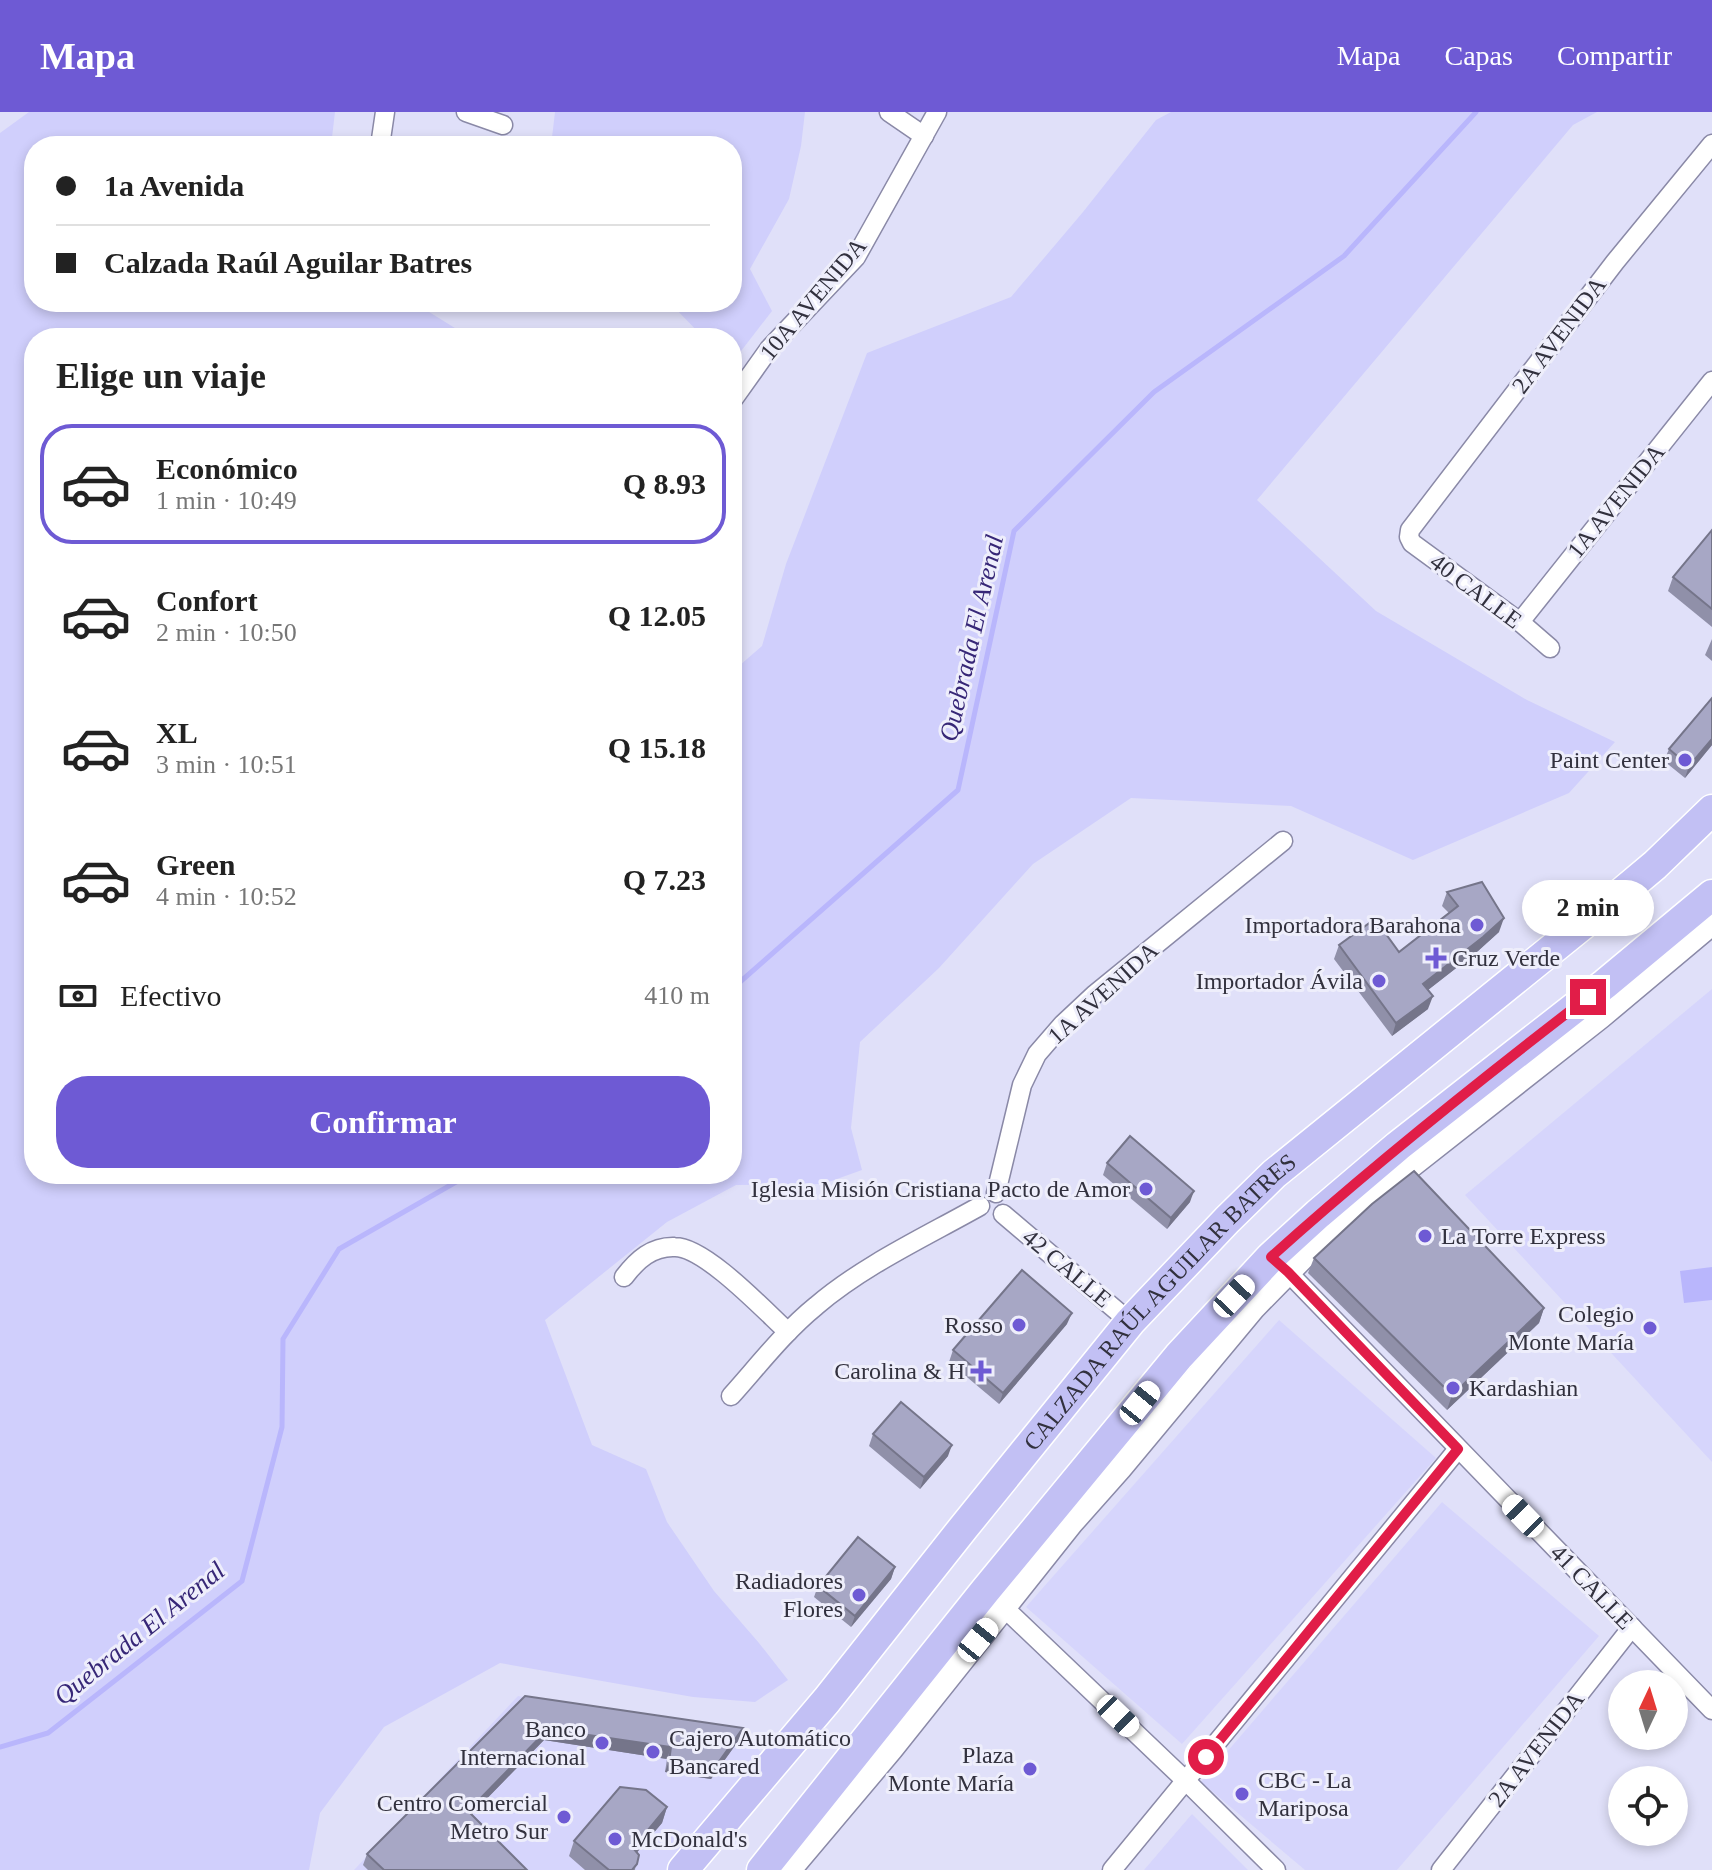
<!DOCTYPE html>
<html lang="es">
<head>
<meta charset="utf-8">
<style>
	:root { --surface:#fff; --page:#f2f2f2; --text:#222; --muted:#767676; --line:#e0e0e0; --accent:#6e5ad4 }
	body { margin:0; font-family:Georgia,serif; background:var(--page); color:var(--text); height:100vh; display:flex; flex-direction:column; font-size:30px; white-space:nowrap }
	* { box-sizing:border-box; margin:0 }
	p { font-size:26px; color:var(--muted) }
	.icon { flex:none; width:44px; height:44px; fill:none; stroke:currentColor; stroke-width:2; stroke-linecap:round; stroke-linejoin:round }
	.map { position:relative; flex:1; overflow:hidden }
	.panel { position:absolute; left:24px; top:216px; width:718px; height:856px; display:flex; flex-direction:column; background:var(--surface); border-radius:32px; box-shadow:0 4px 12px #0003 }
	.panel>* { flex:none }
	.hud { position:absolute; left:24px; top:24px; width:718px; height:176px; border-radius:32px; box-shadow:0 4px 12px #0003; display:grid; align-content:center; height:176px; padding:0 32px; background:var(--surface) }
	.needle { width:52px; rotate:4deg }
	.fabs { position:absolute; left:1608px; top:1558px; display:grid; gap:16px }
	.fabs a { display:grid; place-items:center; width:80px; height:80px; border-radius:50%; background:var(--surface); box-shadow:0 4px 12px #0003; font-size:40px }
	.end { position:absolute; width:36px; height:36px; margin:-18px; border:10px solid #e11d48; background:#fff; box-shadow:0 0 0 4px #fff }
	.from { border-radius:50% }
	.bubble { position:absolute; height:56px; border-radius:28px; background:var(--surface); box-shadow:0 4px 12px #0003; font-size:26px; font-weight:700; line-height:56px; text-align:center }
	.car { position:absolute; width:24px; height:48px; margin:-24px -12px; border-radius:10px; box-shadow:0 0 6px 2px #0007; background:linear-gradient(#fff 24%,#345 0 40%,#fff 0 76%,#345 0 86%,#fff 0) }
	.hud b { display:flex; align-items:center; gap:28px; height:76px; font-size:30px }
	.hud b+b { border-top:2px solid var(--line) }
	.hud i { width:20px; height:20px; background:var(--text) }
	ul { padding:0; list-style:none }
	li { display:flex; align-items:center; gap:24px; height:120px; margin:0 16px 12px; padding:0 16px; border:4px solid transparent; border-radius:32px }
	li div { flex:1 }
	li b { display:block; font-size:30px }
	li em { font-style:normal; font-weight:700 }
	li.on { border-color:var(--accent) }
	li>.icon { width:72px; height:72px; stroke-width:1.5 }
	h2 { padding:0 32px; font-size:36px; line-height:96px }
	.pay { display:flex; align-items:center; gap:20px; height:88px; padding:0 32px; font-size:30px }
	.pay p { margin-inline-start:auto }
	.primary-button { display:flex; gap:16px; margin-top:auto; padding:16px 32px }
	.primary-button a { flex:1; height:92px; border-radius:32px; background:var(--accent); color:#fff; font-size:32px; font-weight:700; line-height:92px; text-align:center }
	header { display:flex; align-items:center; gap:48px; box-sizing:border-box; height:112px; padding:0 40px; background:var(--accent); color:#fff }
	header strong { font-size:38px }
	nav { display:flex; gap:44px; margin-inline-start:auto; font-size:28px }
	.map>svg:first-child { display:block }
	.built { fill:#d6d5fc }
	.green { fill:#d0cffc }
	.water { fill:#b9b6fc }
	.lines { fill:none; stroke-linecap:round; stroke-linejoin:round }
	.stream { stroke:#b9b6fc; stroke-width:5 }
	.minor-casing { stroke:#8a89a7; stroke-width:21 }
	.tertiary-casing { stroke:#8a89a7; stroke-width:25 }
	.trunk-casing { stroke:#fff; stroke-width:33 }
	.minor { stroke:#fff; stroke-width:18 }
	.tertiary { stroke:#fff; stroke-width:22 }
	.trunk { stroke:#c2c0f4; stroke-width:30 }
	.wall { fill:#9090a9 }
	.shaded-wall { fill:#75758a }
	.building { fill:#a7a7c5; stroke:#75758a; stroke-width:2 }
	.route { stroke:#e11d48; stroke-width:10 }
	.poi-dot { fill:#6e5ad4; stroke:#eeeefb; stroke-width:3 }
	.labels { text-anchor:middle; stroke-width:6; stroke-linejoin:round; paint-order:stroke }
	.street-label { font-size:24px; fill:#32313e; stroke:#eeeefb }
	.poi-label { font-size:24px; fill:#32313e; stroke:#eeeefb; text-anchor:end }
	.water-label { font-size:26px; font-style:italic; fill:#372777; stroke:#eeeefb }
</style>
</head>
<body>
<header>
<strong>Mapa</strong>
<nav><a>Mapa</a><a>Capas</a><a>Compartir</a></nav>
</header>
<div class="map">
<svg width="1712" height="1758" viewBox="0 0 1712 1758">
	<rect width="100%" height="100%" fill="#e0e0f9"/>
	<!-- built -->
	<g class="built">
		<path d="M1712,877V1350L1465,1083Z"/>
		<path d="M1279,1208L1436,1346L1182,1632L1026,1495Z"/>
		<path d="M1442,1390L1599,1524L1397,1758H1305L1201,1670Z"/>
		<path d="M518,1584L746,1626L774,1652L674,1758H354Z"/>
		<path d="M1192,1702L1248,1758H1144Z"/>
	</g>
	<!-- green -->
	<g class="green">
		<path d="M29,0H335L331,34H34V190H413L471,226H34V1062H732V560L762,534L786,452L867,241L1011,185L1083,100L1156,8L1171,0H1597L1573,13L1257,388L1376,499L1527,588L1615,630L1569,681L1413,748L1291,694L1131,686L1033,752L939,856L860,930L851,1016L862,1058L823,1072L736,1073L667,1110L545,1208L592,1333L646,1357L667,1410L714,1479L759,1531L788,1568L755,1590L693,1585L500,1551L384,1615L320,1701L309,1758H0V21Z"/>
		<path d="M555,0H805L801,34L789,87L750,157L772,199L738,243L732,241V226H704L669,190H732V34H551Z"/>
	</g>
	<!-- water -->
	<path class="water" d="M1712,1155V1188L1684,1191L1680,1159Z"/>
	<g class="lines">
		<!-- stream -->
		<g class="stream">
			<path d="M732,877L958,678L1014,419L1154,280L1344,144L1476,0"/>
			<path d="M0,1635L48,1621L242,1469L282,1315L283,1227L339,1137L470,1062"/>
		</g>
		<!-- minor casing -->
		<g class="minor-casing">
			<g id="minor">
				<path d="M466,0L503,13"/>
				<path d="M889,0L924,24"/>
				<path d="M380,34L385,0"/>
				<path d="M732,289L769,237L856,145L937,0"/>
				<path d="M1520,510L1712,269"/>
				<path d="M1550,536L1520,510L1412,431L1409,425L1410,418L1615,150L1712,32"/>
				<path d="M996,1081L1022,973L1037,942L1063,912L1094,883L1283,729"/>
				<path d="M1003,1102L1130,1210"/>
				<path d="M1280,1152L1712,1598"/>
				<path d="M624,1165C637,1148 652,1134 675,1135C705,1135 765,1199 788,1220"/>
				<path d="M731,1284C758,1254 784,1220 816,1194C864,1153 925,1125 980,1094"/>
				<path d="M996,1488L1186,1669L1276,1758"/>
				<path d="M1112,1758L1458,1337"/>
				<path d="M1441,1758L1632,1515"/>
			</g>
		</g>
		<!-- tertiary casing -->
		<g class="tertiary-casing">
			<path id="tertiary" d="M790,1758L892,1637L1072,1411L1120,1357L1254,1196L1310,1139L1357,1097L1601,905L1712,812"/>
		</g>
		<!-- trunk casing -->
		<g class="trunk-casing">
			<g id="trunk">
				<path id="s1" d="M683,1758L827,1588L964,1415L1130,1210L1227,1108L1274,1062L1624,779L1655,753L1712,698"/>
				<path d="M762,1758L985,1479L1179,1244L1271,1145L1318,1102L1398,1034L1605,872L1712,783"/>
			</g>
		</g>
		<!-- minor -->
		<use href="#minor" class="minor"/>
		<!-- tertiary -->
		<use href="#tertiary" class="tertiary"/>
		<!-- trunk -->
		<use href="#trunk" class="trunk"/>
	</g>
	<!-- wall -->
	<g class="wall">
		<path d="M1712,418V515L1668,479L1673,465Z"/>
		<path d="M1712,527V549L1705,543Z"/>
		<path d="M1712,586V633L1685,666L1664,649L1669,637Z"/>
		<path d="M1447,780L1499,820L1478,839L1428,878V897L1392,924L1334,847L1339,833L1399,840L1449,801L1442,794Z"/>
		<path d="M1107,1051L1190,1090L1167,1117L1103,1063Z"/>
		<path d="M1314,1146L1544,1196L1539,1211L1447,1298L1308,1161Z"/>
		<path d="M1067,1212L999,1292L949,1250L953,1238Z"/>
		<path d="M873,1322L948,1344L920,1377L869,1334Z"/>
		<path d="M895,1455L891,1467L851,1515L814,1485L818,1474Z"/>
		<path d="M525,1584L743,1616L739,1628L711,1667L665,1660L667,1647L544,1628L472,1702L527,1758H368L363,1753L367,1742Z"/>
		<path d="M667,1695L662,1711L637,1740L635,1758H585L569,1744L574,1729Z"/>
	</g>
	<!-- shaded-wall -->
	<g class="shaded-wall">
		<path d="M1712,627V633L1685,666L1689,654Z"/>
		<path d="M1504,806L1499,820L1478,839L1419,885L1423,872Z"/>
		<path d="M1433,884L1428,897L1392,924L1396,911Z"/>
		<path d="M1194,1079L1190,1090L1167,1117L1171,1106Z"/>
		<path d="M1544,1196L1539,1211L1447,1298L1452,1283Z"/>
		<path d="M1072,1201L1067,1212L999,1292L1003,1281Z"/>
		<path d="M952,1333L948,1344L920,1377L924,1365Z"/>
		<path d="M895,1455L891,1467L851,1515L855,1504Z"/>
		<path d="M743,1616L739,1628L711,1667L665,1660L669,1649Z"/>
		<path d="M548,1617L671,1635L667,1647L544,1628L464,1710L468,1699Z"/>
		<path d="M667,1695L662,1711L628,1751L633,1736Z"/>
	</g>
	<!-- building -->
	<g class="building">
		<path d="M1712,418V497L1673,465Z"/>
		<path d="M1712,586V627L1689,654L1669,637Z"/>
		<path d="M1482,770L1504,806L1483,825L1423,872L1433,884L1396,911L1339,833L1375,807L1399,840L1458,794L1447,780Z"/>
		<path d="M1130,1024L1194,1079L1171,1106L1107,1051Z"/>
		<path d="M1414,1059L1544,1196L1452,1283L1314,1146L1372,1092Z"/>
		<path d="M1022,1158L1072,1201L1003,1281L953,1238Z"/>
		<path d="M901,1290L952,1333L924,1365L873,1322Z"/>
		<path d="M858,1425L895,1455L855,1504L818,1474Z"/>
		<path d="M525,1584L743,1616L715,1655L669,1649L671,1635L548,1617L468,1699L527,1758H384L367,1742Z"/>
		<path d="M620,1675L646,1678L667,1695L633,1736L639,1743L637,1752L632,1758H609L574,1729Z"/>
	</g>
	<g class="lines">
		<!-- route -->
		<path class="route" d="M1206,1645L1458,1337L1288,1160L1271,1145C1373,1053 1480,968 1588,885"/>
	</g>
	<!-- markers -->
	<g class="poi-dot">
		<circle cx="1685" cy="648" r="8"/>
		<circle cx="1477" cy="813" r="8"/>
		<path d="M1432 834h8v8h8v8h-8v8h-8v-8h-8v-8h8z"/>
		<circle cx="1379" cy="869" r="8"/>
		<circle cx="1146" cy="1077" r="8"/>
		<circle cx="1425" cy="1124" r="8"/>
		<circle cx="1019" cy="1213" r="8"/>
		<circle cx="1650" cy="1216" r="8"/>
		<path d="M977 1247h8v8h8v8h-8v8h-8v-8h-8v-8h8z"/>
		<circle cx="1453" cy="1276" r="8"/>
		<circle cx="859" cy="1483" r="8"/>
		<circle cx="602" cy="1631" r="8"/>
		<circle cx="653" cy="1640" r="8"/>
		<circle cx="1030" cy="1657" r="8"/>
		<circle cx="1242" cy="1682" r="8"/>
		<circle cx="564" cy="1705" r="8"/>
		<circle cx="615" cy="1727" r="8"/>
	</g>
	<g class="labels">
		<!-- street labels -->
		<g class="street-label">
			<text transform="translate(813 187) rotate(-50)" y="8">10A AVENIDA</text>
			<text transform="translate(1559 223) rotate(-53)" y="8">2A AVENIDA</text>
			<text transform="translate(1616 389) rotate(-51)" y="8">1A AVENIDA</text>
			<text transform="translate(1476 479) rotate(37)" y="8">40 CALLE</text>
			<text transform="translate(1103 881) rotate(-42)" y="8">1A AVENIDA</text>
			<text transform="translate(1067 1156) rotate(40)" y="8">42 CALLE</text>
			<text dy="8" stroke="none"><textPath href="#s1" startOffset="742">CALZADA RAÚL AGUILAR BATRES</textPath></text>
			<text transform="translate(1592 1475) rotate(46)" y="8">41 CALLE</text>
			<text transform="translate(1536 1637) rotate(-52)" y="8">2A AVENIDA</text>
		</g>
		<!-- poi labels -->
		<g class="poi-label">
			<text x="1669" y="656">Paint Center</text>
			<text x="1461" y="821">Importadora Barahona</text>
			<text x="1452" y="854" text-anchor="start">Cruz Verde</text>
			<text x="1363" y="877">Importador Ávila</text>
			<text x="1130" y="1085">Iglesia Misión Cristiana Pacto de Amor</text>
			<text x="1441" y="1132" text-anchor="start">La Torre Express</text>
			<text x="1634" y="1210">Colegio<tspan x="1634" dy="28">Monte María</tspan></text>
			<text x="1003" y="1221">Rosso</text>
			<text x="965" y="1267">Carolina &amp; H</text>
			<text x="1469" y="1284" text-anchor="start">Kardashian</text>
			<text x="843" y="1477">Radiadores<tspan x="843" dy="28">Flores</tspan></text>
			<text x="586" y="1625">Banco<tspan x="586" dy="28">Internacional</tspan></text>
			<text x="669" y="1634" text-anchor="start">Cajero Automático<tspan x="669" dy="28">Bancared</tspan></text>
			<text x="1014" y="1651">Plaza<tspan x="1014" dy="28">Monte María</tspan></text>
			<text x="1258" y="1676" text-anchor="start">CBC - La<tspan x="1258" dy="28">Mariposa</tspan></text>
			<text x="548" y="1699">Centro Comercial<tspan x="548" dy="28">Metro Sur</tspan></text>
			<text x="631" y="1735" text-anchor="start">McDonald's</text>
		</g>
		<!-- water labels -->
		<g class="water-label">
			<text transform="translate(971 526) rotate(-77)" y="9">Quebrada El Arenal</text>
			<text transform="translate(139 1521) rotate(-39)" y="9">Quebrada El Arenal</text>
		</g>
	</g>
</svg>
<div class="fabs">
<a><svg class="needle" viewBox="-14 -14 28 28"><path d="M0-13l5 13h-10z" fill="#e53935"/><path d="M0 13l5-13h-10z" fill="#767676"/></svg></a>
<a><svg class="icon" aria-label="locate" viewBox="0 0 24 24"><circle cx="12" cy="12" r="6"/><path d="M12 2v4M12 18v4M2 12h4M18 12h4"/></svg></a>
</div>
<i class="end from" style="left:1206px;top:1645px"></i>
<i class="end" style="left:1588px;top:885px"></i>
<div class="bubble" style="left:1522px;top:768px;width:132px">2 min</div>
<i class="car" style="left:1234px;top:1184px;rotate:43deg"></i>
<i class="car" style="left:1140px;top:1291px;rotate:39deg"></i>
<i class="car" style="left:1523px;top:1404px;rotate:316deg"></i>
<i class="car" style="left:978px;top:1528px;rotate:39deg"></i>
<i class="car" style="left:1118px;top:1604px;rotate:134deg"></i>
<div class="hud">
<b><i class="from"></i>1a Avenida</b>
<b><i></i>Calzada Raúl Aguilar Batres</b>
</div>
<section class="panel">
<h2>Elige un viaje</h2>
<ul>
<li class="on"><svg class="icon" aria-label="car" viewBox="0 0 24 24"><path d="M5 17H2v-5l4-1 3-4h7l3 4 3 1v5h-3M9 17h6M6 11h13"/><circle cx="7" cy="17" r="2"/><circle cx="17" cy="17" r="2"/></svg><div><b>Económico</b><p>1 min · 10:49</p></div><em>Q 8.93</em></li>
<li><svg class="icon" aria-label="car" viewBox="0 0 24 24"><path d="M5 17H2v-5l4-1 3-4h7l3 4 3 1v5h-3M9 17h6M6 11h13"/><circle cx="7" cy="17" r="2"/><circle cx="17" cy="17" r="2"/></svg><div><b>Confort</b><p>2 min · 10:50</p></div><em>Q 12.05</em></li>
<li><svg class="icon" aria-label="car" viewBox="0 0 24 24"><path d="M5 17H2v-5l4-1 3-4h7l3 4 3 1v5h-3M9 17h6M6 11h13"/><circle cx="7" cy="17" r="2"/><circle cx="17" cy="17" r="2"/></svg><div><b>XL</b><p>3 min · 10:51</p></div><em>Q 15.18</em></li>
<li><svg class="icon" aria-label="car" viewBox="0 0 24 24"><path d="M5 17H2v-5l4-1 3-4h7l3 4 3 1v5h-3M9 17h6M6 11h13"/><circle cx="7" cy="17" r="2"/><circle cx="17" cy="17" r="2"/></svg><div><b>Green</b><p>4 min · 10:52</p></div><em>Q 7.23</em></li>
</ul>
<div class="pay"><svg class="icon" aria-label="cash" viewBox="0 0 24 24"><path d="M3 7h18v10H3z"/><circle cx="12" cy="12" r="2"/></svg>Efectivo<p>410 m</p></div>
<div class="primary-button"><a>Confirmar</a></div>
</section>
</div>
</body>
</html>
